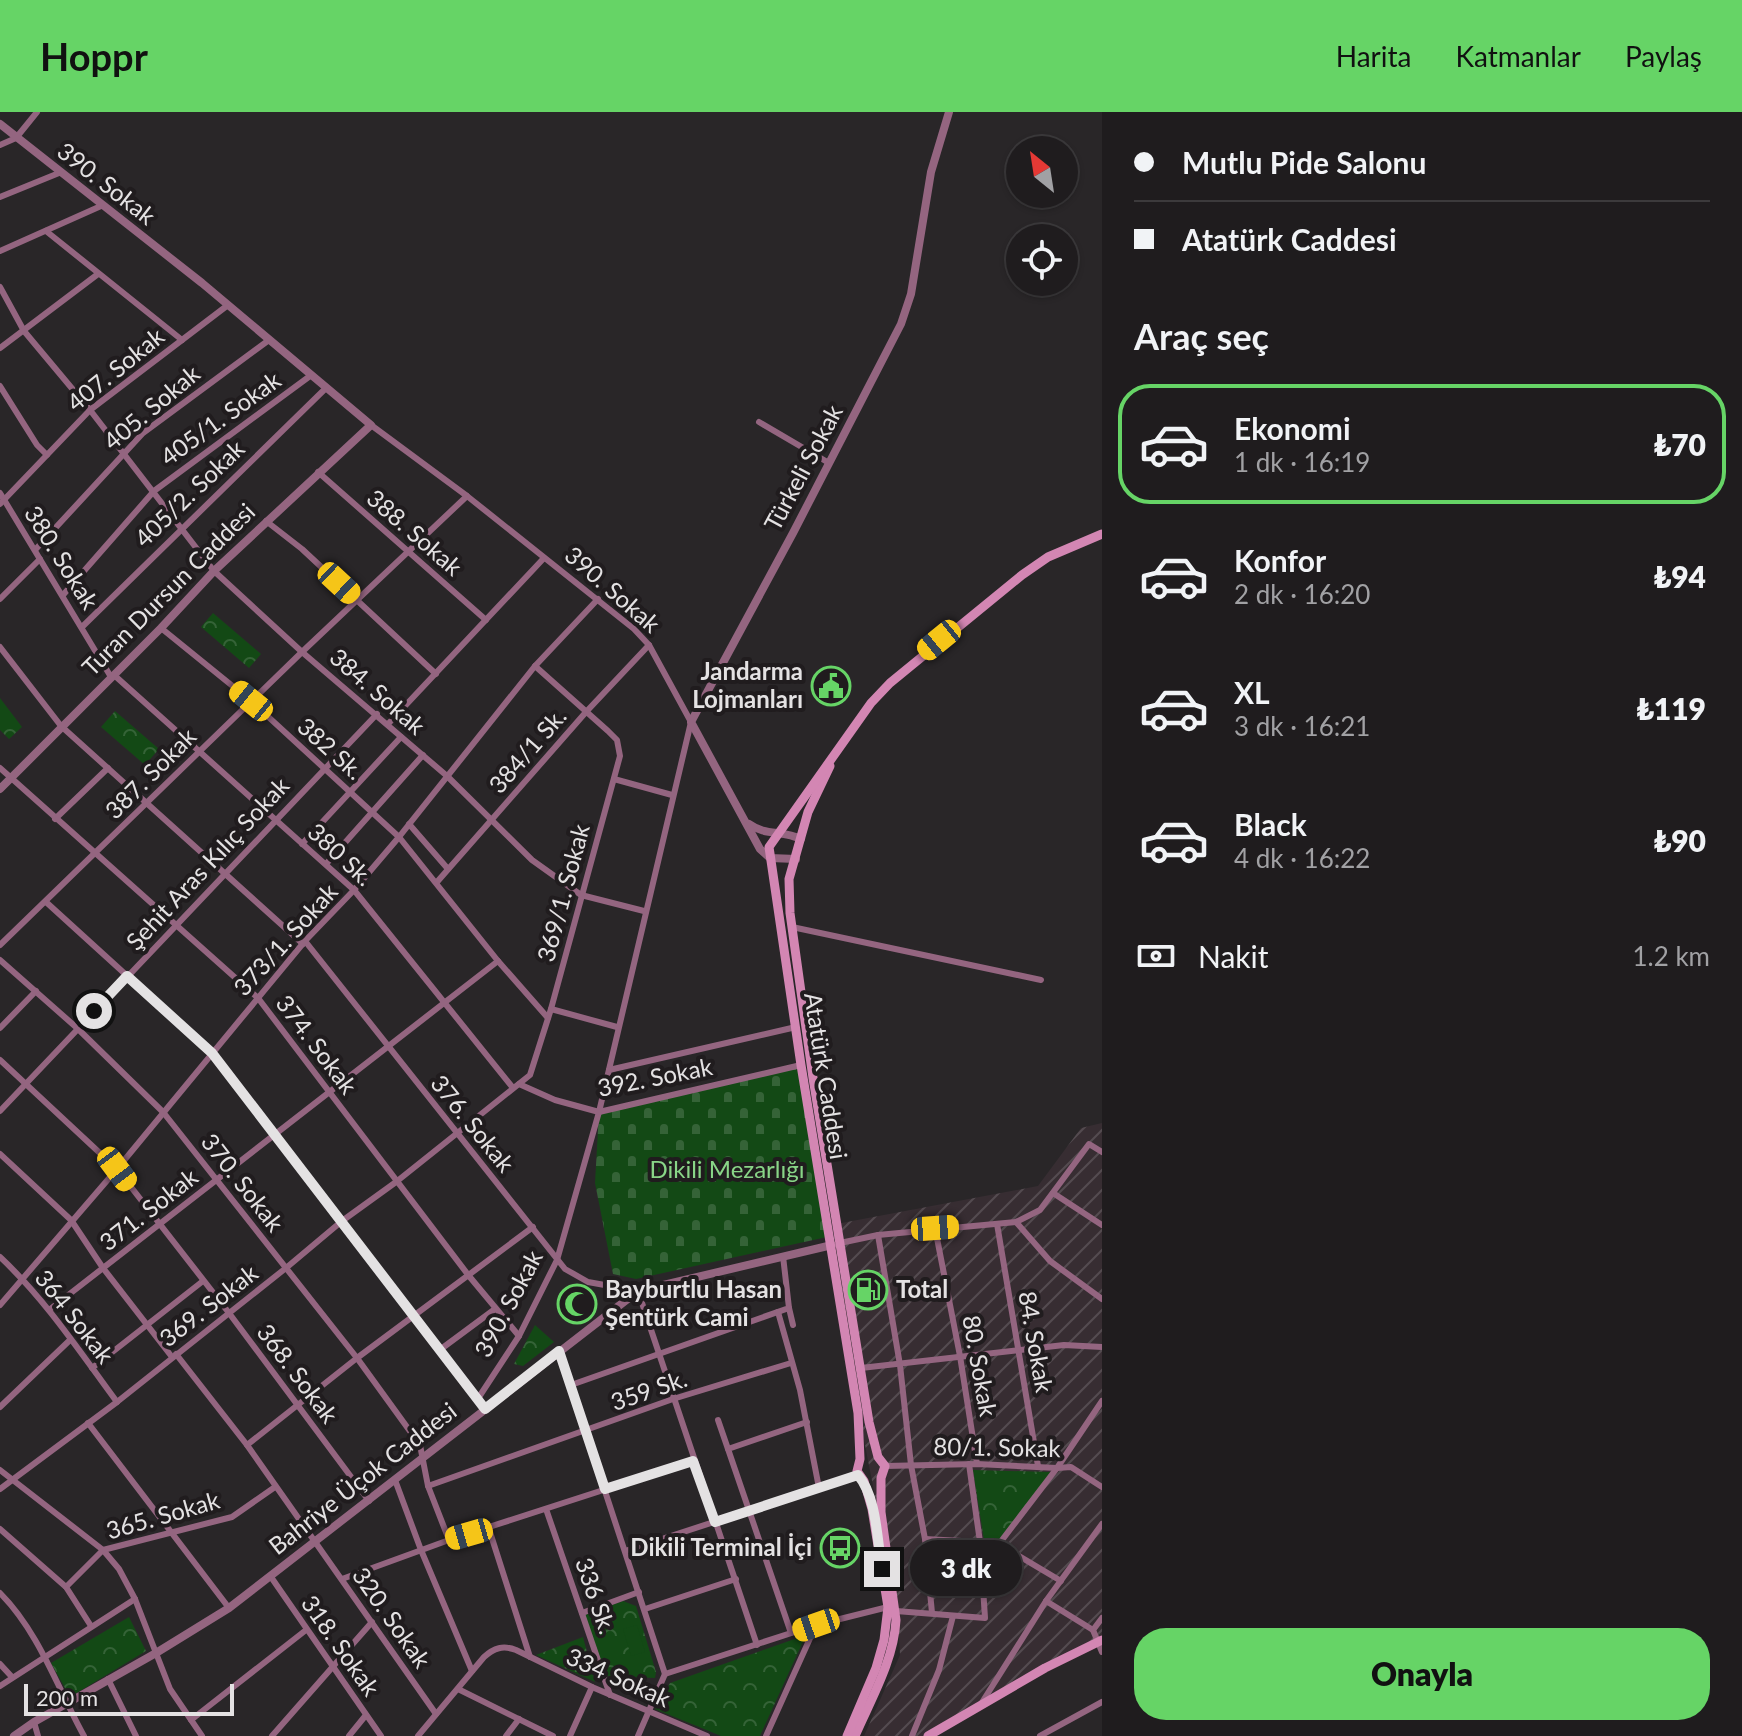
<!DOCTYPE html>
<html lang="tr">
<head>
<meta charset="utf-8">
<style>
	:root { --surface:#1f1c1e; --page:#2c292b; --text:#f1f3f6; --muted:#a1a1a4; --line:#3c3a3c; --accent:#66d466 }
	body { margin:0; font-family:Lato,sans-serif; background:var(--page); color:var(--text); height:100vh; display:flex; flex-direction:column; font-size:30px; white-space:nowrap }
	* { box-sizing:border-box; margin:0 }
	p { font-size:26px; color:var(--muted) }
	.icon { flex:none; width:44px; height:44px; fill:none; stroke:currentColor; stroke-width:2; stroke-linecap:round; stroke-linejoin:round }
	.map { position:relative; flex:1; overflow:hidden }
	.panel { display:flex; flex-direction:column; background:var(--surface); width:640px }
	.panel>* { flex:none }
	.hud { display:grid; align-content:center; height:176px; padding:0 32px; background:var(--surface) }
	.needle { width:52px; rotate:330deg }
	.tools { position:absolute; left:1006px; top:24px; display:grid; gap:16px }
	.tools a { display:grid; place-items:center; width:72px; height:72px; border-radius:50%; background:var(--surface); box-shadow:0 2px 6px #0004,0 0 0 2px var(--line); font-size:40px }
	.scale { position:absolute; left:24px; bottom:20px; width:210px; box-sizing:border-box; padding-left:8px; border:4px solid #e4e2e3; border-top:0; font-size:22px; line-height:28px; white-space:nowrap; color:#e4e2e3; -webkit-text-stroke:6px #201c1e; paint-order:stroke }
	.end { position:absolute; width:36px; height:36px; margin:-18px; border:10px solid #e4e2e3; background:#111; box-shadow:0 0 0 4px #111 }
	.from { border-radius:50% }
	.bubble { position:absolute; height:56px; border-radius:28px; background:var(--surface); box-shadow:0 2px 6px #0004,0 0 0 2px var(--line); font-size:26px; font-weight:800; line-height:56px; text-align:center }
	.car { position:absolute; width:24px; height:48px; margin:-24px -12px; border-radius:10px; box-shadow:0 0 6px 2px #0007; background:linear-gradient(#f5c518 24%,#345 0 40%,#f5c518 0 76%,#345 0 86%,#f5c518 0) }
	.hud b { display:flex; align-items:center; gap:28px; height:76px; font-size:30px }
	.hud b+b { border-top:2px solid var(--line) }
	.hud i { width:20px; height:20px; background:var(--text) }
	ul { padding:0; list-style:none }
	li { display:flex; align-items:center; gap:24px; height:120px; margin:0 16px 12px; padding:0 16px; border:4px solid transparent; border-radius:32px }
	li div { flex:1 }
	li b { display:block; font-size:30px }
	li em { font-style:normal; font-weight:800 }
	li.on { border-color:var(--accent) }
	li>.icon { width:72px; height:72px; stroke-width:1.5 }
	h2 { padding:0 32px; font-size:36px; line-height:96px }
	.pay { display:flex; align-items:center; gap:20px; height:88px; padding:0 32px; font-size:30px }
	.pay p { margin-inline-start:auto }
	.button { display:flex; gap:16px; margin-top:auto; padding:16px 32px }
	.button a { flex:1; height:92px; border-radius:32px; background:var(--accent); color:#111; font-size:32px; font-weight:800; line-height:92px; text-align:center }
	header { display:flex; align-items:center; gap:48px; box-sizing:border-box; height:112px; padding:0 40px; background:var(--accent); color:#111 }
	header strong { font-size:38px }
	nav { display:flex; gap:44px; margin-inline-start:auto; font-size:28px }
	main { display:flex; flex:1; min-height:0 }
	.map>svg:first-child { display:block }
	.industrial { fill:url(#industrial-furrows) }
	.cemetery { fill:url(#cemetery-stones) }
	.park { fill:url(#park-crowns) }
	.pitch { fill:#134915 }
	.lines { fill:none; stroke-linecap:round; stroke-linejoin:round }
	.minor { stroke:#946580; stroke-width:6 }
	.tertiary { stroke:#946580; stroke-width:8 }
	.secondary { stroke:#d386b3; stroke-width:9 }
	.route { stroke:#e4e2e3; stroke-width:10 }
	.labels { text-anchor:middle; stroke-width:8; stroke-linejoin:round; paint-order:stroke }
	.street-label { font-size:24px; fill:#e4e2e3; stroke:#201c1e }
	.poi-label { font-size:24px; font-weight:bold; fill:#e4e2e3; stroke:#201c1e; text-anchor:end }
	.park-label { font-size:24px; fill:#89d587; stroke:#201c1e }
</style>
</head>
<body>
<header>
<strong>Hoppr</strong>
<nav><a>Harita</a><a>Katmanlar</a><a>Paylaş</a></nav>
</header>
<main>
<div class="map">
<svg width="1102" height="1624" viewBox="0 0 1102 1624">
	<defs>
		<pattern id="industrial-furrows" width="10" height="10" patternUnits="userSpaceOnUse" patternTransform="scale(2)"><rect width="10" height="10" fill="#372d32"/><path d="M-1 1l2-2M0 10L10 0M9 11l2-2" fill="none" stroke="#544b50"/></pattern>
		<pattern id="cemetery-stones" width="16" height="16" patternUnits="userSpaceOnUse" patternTransform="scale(2)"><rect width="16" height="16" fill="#134915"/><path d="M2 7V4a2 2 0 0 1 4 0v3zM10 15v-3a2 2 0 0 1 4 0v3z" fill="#356337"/></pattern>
		<pattern id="park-crowns" width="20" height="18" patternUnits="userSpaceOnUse" patternTransform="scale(2)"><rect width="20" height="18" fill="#134915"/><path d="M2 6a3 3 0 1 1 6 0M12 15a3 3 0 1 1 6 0" fill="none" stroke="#356337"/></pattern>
	</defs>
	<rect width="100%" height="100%" fill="#292628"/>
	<!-- industrial -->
	<path class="industrial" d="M1102,1011V1524L992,1591L923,1624H864L900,1543L898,1501L853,1272L831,1113L1038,1074L1081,1016Z"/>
	<!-- cemetery -->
	<path class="cemetery" d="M797,954L827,1125L636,1167L613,1162L595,1071L599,1000Z"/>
	<!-- park -->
	<g class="park">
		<path d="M213,501L261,542L249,556L201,515Z"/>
		<path d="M0,586L22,615L9,627L0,618Z"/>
		<path d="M115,599L159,637L145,653L101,615Z"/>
		<path d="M535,1213L554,1230L523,1254L514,1252Z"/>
		<path d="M973,1358L1051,1360L1000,1431L984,1428Z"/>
		<path d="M623,1489L636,1494L656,1560L655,1566L606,1564L585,1503Z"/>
		<path d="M129,1505L146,1539L70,1585L51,1551Z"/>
		<path d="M806,1523L760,1624H721L655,1597L670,1571Z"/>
		<path d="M583,1525L595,1570L536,1543Z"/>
	</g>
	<!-- pitch -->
	<path class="pitch" d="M637,1513L645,1540L631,1544L623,1517Z"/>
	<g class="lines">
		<!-- minor -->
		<g class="minor">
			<path d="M0,33L16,26L37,0"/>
			<path d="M0,85L59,61"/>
			<path d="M46,119L182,228"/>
			<path d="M0,139L101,94"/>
			<path d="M0,175L24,219L90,298L214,459L302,540L447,664L532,748L581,783L644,799"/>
			<path d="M0,236L98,162"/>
			<path d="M0,274L37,333L47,343"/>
			<path d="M759,310L829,351"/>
			<path d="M371,313L467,384L634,517L649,533L691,610L599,1000L557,1148L519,1224L479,1285"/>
			<path d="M318,360L486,508"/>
			<path d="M0,381L111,565"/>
			<path d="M0,392L90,298L228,193"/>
			<path d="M266,409L302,437L436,562"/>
			<path d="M35,438L143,321L269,228"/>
			<path d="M63,483L154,379L310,264"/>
			<path d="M0,487L40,447"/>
			<path d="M82,515L325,277"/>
			<path d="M161,516L251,589L399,725L498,849L548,906"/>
			<path d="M0,535L61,614L303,832"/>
			<path d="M114,563L354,778L513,976"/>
			<path d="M388,612L544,446"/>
			<path d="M0,656L258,886L469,1164L519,1224"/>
			<path d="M614,667L672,683"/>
			<path d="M55,707L108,656"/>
			<path d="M409,712L448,757"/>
			<path d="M302,732L401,625"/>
			<path d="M326,752L423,643"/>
			<path d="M437,770L586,600L649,533"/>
			<path d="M46,790L212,941L485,1297"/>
			<path d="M792,815L1041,868"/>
			<path d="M305,829L565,1157L588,1170L638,1179L757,1533"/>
			<path d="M0,833L302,540L467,384"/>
			<path d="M0,848L77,916L163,1000L357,1246L420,1333L428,1374L449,1428"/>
			<path d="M551,897L617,915"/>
			<path d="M0,916L36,879"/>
			<path d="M0,948L117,1057L229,1201L369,1389"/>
			<path d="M609,958L796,915"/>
			<path d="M519,972L555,988L599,1000L801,953"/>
			<path d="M0,999L377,602"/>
			<path d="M0,1042L71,1108L103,1156L172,1245"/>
			<path d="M1053,1081L1102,1113"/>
			<path d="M1016,1110L1050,1149L1102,1187"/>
			<path d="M997,1112L1038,1354"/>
			<path d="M935,1116L960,1244L977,1352"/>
			<path d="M878,1123L900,1253L911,1353L925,1427L932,1501"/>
			<path d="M840,1131L878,1123L1016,1110L1040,1098L1089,1032L1102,1040"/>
			<path d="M0,1145C45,1187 80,1240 117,1290"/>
			<path d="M0,1193L117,1057L305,829L354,778L399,725L535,554L598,487"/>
			<path d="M789,1196L793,1213"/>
			<path d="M49,1198L498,849"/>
			<path d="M778,1200L800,1278L819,1376"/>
			<path d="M441,1237L495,1197"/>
			<path d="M559,1239L665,1562"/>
			<path d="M176,1242L247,1333L436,1602"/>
			<path d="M92,1256L203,1169"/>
			<path d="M861,1256L1064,1233L1102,1235"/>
			<path d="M571,1273L789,1196L783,1144"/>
			<path d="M0,1295L70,1228"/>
			<path d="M718,1308L728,1337"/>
			<path d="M88,1311L229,1496"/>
			<path d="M247,1333L357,1246L533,1115"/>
			<path d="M885,1354L977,1352L1057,1356L1071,1355L1102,1375"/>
			<path d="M0,1358L103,1438L119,1457L135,1487L170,1577L202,1624"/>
			<path d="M395,1368L421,1438L472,1559"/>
			<path d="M428,1374L673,1287L791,1251"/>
			<path d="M0,1377L117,1290L286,1156L342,1109L396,1070L530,963L551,897L620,644L617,628L608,619L535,554"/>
			<path d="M546,1397L610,1583"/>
			<path d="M0,1417L66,1475L91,1514"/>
			<path d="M489,1417L530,1545"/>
			<path d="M925,1427L980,1430"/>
			<path d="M625,1439L858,1363"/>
			<path d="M271,1465L381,1624"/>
			<path d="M342,1467L449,1428L693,1349"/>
			<path d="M1061,1469L999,1432L1057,1356L1102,1289"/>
			<path d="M66,1475L103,1438L232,1405L275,1375"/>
			<path d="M0,1481C39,1520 58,1577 84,1624"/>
			<path d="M1046,1489L1093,1518"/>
			<path d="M645,1497L736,1467"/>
			<path d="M896,1499L985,1506L980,1430L969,1352"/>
			<path d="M582,1501L639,1480"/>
			<path d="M1102,1506L1093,1518L1102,1540"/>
			<path d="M791,1521L728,1337L807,1310"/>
			<path d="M0,1552L12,1565"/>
			<path d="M665,1562L816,1513L888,1495"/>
			<path d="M108,1567L136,1624"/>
			<path d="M0,1574L135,1487"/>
			<path d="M458,1577L553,1624"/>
			<path d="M981,1592L1046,1489L1102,1412"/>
			<path d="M191,1608L306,1518"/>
			<path d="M34,1610L38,1624"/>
			<path d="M272,1624L372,1510"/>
			<path d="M349,1624L366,1603"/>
			<path d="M418,1624L484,1545C494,1536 503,1533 516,1538L592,1575L707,1624"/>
			<path d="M506,1624L519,1607"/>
			<path d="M570,1624L592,1575"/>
			<path d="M638,1624L665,1562"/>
			<path d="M766,1624L816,1513"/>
			<path d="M912,1624L939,1558L953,1504"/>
			<path d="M1040,1624L1102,1590"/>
		</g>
		<!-- tertiary -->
		<g class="tertiary">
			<path d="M0,12L202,171L371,313L214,459L161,516L0,677"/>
			<path d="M749,712C765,724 783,718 801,727"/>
			<path d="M796,747L770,746L760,737L691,610L793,421L901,212L911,182L931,60L949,0"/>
			<path d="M14,1624L34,1610L156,1541L229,1496L638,1179L832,1133"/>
		</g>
		<!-- secondary -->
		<g class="secondary">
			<path d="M830,654L808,700L789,767L790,801L813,966L869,1310L878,1345L885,1354L881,1366V1400L896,1508C894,1548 871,1587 855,1624"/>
			<path d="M847,1624L876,1556L884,1528L888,1495L872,1397L864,1369L857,1359L860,1347L858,1301L801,953L769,735L871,591L890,571L1022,463L1048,445L1102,422"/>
			<path d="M928,1624L1045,1556L1102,1528"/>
		</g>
	</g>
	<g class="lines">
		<!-- route -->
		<path class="route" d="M94,899L127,864L212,941L485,1297L559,1239L605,1377L693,1349L715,1410L858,1363C877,1385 877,1429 882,1457"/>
	</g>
	<!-- icons -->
	<defs>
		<g id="civic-ring" transform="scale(2)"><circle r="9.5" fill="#201c1e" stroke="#66d466" stroke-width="1.5"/><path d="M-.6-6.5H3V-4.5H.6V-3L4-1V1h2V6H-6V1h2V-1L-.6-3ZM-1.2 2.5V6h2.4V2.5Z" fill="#66d466"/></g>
		<g id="fuel-ring" transform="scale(2)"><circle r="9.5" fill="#201c1e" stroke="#66d466" stroke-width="1.5"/><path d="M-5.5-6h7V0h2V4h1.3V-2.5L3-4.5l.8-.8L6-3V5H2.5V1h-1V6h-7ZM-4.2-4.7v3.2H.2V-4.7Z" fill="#66d466"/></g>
		<g id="mosque-ring" transform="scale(2)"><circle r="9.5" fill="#201c1e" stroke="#66d466" stroke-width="1.5"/><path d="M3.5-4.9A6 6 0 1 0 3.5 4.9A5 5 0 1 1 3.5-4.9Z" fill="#66d466"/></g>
		<g id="bus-ring" transform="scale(2)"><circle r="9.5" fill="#201c1e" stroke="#66d466" stroke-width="1.5"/><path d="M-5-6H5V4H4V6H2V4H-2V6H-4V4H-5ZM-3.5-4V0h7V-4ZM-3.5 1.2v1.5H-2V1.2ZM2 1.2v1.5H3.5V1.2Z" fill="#66d466"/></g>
	</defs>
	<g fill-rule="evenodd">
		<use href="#civic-ring" x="831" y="574"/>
		<use href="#fuel-ring" x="868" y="1178"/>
		<use href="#mosque-ring" x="577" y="1192"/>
		<use href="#bus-ring" x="840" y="1436"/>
	</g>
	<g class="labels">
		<!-- street labels -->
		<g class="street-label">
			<text transform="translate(106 72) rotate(38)" y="8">390. Sokak</text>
			<text transform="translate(116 258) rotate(-39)" y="8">407. Sokak</text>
			<text transform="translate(152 296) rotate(-40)" y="8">405. Sokak</text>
			<text transform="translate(221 307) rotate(-36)" y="8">405/1. Sokak</text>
			<text transform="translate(804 356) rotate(-62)" y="8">Türkeli Sokak</text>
			<text transform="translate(190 382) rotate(-44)" y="8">405/2. Sokak</text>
			<text transform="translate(414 421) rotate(41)" y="8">388. Sokak</text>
			<text transform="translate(61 446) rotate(58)" y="8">380. Sokak</text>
			<text transform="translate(169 478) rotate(-45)" y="8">Turan Dursun Caddesi</text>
			<text transform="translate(612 478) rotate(41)" y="8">390. Sokak</text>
			<text transform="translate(377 580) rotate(41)" y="8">384. Sokak</text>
			<text transform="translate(330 637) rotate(42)" y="8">382 Sk.</text>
			<text transform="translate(528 639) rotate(-49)" y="8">384/1 Sk.</text>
			<text transform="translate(151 662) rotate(-45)" y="8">387. Sokak</text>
			<text transform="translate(340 743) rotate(43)" y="8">380 Sk.</text>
			<text transform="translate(208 752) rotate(-47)" y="8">Şehit Aras Kılıç Sokak</text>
			<text transform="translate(564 781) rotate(-75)" y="8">369/1. Sokak</text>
			<text transform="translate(286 828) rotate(-48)" y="8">373/1. Sokak</text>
			<text transform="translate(316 933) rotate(53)" y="8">374. Sokak</text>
			<text transform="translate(825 964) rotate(81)" y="8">Atatürk Caddesi</text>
			<text transform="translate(655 966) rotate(-11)" y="8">392. Sokak</text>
			<text transform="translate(472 1012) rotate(51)" y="8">376. Sokak</text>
			<text transform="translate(242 1071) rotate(52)" y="8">370. Sokak</text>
			<text transform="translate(149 1098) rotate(-38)" y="8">371. Sokak</text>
			<text transform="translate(509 1192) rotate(-62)" y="8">390. Sokak</text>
			<text transform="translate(209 1194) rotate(-38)" y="8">369. Sokak</text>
			<text transform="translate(74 1205) rotate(52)" y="8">364 Sokak</text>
			<text transform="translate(1035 1230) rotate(80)" y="8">84. Sokak</text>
			<text transform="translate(979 1254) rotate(80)" y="8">80. Sokak</text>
			<text transform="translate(297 1262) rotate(53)" y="8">368. Sokak</text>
			<text transform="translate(649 1279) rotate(-19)" y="8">359 Sk.</text>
			<text transform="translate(997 1336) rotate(1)" y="8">80/1. Sokak</text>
			<text transform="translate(363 1367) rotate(-38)" y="8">Bahriye Üçok Caddesi</text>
			<text transform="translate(163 1404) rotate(-16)" y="8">365. Sokak</text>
			<text transform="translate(595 1484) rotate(71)" y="8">336 Sk.</text>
			<text transform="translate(391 1506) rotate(55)" y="8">320. Sokak</text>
			<text transform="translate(340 1534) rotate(55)" y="8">318. Sokak</text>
			<text transform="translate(618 1566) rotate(24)" y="8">334 Sokak</text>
		</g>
		<!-- poi labels -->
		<g class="poi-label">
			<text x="803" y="568">Jandarma<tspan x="803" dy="28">Lojmanları</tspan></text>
			<text x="605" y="1186" text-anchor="start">Bayburtlu Hasan<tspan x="605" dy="28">Şentürk Cami</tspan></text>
			<text x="896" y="1186" text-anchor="start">Total</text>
			<text x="812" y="1444">Dikili Terminal İçi</text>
		</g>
		<!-- park labels -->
		<g class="park-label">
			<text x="727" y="1066">Dikili Mezarlığı</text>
		</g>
	</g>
</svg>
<div class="tools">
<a><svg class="needle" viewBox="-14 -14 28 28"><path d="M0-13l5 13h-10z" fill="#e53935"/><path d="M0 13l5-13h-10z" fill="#a1a1a4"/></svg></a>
<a><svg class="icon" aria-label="locate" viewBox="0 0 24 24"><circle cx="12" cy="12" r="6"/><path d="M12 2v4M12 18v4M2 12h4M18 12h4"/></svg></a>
</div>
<div class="scale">200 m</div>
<i class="end from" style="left:94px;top:899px"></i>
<i class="end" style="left:882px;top:1457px"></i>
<div class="bubble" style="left:910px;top:1428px;width:112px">3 dk</div>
<i class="car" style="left:339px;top:471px;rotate:133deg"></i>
<i class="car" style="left:939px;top:528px;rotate:231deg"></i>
<i class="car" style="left:251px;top:589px;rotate:309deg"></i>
<i class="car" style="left:117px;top:1057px;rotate:143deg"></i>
<i class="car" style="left:935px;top:1116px;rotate:86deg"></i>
<i class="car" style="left:469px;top:1422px;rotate:254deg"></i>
<i class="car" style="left:816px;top:1513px;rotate:251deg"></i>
</div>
<section class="panel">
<div class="hud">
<b><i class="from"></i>Mutlu Pide Salonu</b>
<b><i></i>Atatürk Caddesi</b>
</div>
<h2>Araç seç</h2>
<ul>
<li class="on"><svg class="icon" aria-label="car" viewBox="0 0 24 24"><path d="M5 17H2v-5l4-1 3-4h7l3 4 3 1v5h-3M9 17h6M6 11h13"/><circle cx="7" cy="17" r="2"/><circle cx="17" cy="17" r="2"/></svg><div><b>Ekonomi</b><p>1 dk · 16:19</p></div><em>₺70</em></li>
<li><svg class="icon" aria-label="car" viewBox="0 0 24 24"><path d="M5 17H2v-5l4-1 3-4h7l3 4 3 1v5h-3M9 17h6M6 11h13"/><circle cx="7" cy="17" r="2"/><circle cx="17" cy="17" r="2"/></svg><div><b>Konfor</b><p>2 dk · 16:20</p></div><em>₺94</em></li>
<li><svg class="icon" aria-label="car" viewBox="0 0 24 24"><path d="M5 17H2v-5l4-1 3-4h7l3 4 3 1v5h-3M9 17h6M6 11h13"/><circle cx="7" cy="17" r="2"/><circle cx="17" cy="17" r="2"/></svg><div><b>XL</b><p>3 dk · 16:21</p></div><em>₺119</em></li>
<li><svg class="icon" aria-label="car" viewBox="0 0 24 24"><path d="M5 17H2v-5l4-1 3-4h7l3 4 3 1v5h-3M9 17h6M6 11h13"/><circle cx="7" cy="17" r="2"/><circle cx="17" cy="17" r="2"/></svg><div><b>Black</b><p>4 dk · 16:22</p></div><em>₺90</em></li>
</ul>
<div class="pay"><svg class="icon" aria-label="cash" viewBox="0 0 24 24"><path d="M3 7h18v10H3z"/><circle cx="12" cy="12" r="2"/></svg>Nakit<p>1.2 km</p></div>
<div class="button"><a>Onayla</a></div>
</section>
</main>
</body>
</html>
